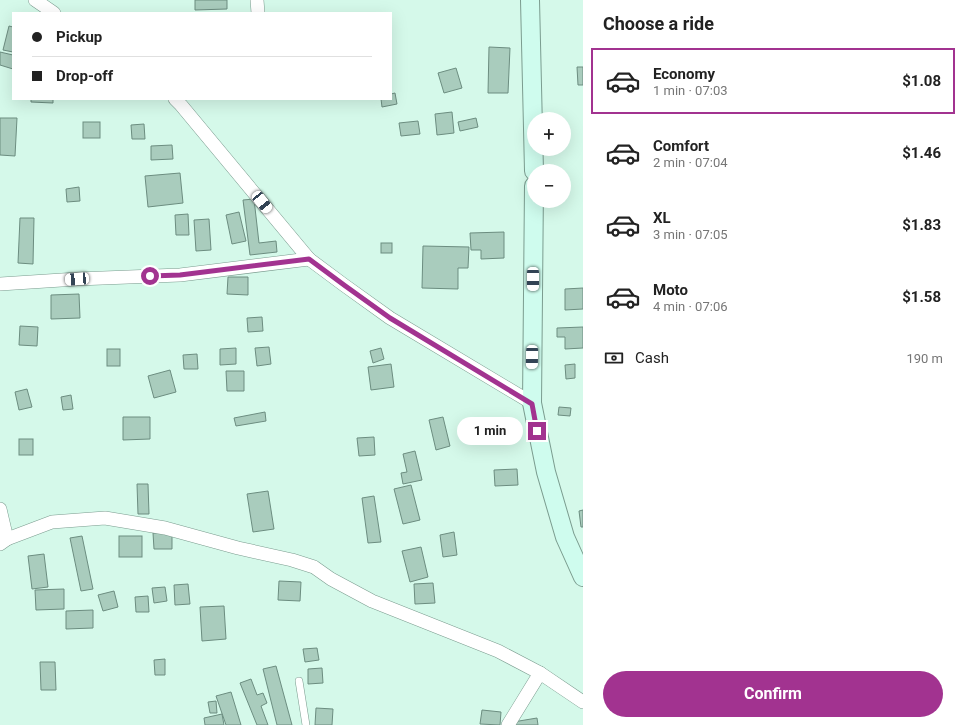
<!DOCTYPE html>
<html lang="en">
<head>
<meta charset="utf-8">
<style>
	:root { --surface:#fff; --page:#f6f6f6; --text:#222; --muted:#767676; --line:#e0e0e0; --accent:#a23390 }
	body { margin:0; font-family:Roboto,sans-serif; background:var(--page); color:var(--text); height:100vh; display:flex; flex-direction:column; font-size:15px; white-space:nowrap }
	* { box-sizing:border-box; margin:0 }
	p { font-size:13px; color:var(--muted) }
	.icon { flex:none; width:22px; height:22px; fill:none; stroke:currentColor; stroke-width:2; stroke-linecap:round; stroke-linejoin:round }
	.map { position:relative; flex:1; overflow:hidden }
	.drawer { display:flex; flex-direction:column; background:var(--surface); width:380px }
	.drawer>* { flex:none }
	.top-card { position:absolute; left:12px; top:12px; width:380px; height:88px; border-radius:0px; box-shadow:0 4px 16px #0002; display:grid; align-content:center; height:88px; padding:0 20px; background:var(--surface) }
	.buttons { position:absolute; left:527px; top:112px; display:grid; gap:8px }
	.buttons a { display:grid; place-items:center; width:44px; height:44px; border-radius:50%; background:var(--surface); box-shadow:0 4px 16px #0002; font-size:20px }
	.end { position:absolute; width:18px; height:18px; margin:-9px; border:5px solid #a23390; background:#fff; box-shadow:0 0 0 2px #fff }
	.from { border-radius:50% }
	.bubble { position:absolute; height:28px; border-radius:14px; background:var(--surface); box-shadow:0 4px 16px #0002; font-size:13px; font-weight:700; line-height:28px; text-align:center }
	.car { position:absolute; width:12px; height:24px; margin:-12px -6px; border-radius:5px; box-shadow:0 0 3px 1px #0007; background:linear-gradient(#fff 24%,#345 0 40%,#fff 0 76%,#345 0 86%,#fff 0) }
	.top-card b { display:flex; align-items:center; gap:14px; height:38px; font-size:15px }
	.top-card b+b { border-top:1px solid var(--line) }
	.top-card i { width:10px; height:10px; background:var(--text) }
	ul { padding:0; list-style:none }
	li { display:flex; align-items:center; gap:12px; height:66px; margin:0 8px 6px; padding:0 12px; border:2px solid transparent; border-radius:0px }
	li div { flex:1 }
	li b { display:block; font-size:15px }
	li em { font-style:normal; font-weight:700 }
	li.selected { border-color:var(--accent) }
	li>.icon { width:36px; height:36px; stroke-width:1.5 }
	h2 { padding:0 20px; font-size:18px; line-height:48px }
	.pay { display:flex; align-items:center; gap:10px; height:44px; padding:0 20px; font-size:15px }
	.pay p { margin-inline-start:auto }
	.cta { display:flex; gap:8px; margin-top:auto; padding:8px 20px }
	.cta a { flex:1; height:46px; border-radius:24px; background:var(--accent); color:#fff; font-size:16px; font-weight:700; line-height:46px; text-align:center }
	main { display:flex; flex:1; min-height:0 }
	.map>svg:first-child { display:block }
	.building { fill:#a9ccbd; stroke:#6c8d80 }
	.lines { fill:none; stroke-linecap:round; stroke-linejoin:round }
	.lane-casing { stroke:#7b9c8f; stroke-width:8 }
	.street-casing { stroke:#7b9c8f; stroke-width:14 }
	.secondary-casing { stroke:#7b9c8f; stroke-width:20 }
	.lane { stroke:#fff; stroke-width:7 }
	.street { stroke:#fff; stroke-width:13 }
	.secondary { stroke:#cffcee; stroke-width:18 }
	.route { stroke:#a23390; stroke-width:5 }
</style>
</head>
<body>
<main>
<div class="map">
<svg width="583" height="725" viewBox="0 0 583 725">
	<rect width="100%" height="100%" fill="#d5f9ea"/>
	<!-- building -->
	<g class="building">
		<path d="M195,0H227V9L195,10Z"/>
		<path d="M9,26L13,27V52L3,50Z"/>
		<path d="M489,47L510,48L508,93H488Z"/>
		<path d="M0,52L13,55V69L0,65Z"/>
		<path d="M577,67H583V85H578Z"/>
		<path d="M456,68L462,88L444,93L438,73Z"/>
		<path d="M395,93L397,104L382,107L381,99H391V94Z"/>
		<path d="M31,99H53V103L31,102Z"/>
		<path d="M452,112L454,133L437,135L435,114Z"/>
		<path d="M0,118H17L15,156L0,155Z"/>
		<path d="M476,118L478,127L460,131L458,122Z"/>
		<path d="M418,121L420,134L401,136L399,123Z"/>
		<rect x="83" y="122" width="17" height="16"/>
		<path d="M144,124L145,139H132L131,125Z"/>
		<path d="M172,145L173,159L151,160V146Z"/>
		<path d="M180,173L183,203L148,207L145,176Z"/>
		<path d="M79,187L80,201L67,202L66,189Z"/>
		<path d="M254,199L259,243L276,241L277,252L250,255L243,200Z"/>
		<path d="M239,212L246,241L232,244L226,215Z"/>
		<path d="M188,214L189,235H176L175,215Z"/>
		<path d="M20,218H34L33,264L18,263Z"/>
		<path d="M209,219L211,250L196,251L194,220Z"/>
		<path d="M504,232V258L481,259V250H471L470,233Z"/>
		<rect x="381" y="243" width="11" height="10"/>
		<path d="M423,246L469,247L468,268H458V289L422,288Z"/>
		<path d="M228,277H248V295L227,294Z"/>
		<path d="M583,288V309L565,310V289Z"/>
		<path d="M79,294L80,318L51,319V295Z"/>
		<path d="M262,317L263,331L248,332L247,318Z"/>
		<path d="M20,326L38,327L37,346L19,345Z"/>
		<path d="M583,327V348L565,349V337H557V328Z"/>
		<path d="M269,347L271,364L257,366L255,348Z"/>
		<path d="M236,348V364L220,365V349Z"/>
		<path d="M381,348L384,359L373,363L370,351Z"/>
		<rect x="107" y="349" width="13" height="17"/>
		<path d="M197,354L198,369H184L183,355Z"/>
		<path d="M391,364L394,387L371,390L368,367Z"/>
		<path d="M575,364V378L566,379L565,365Z"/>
		<path d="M170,370L176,392L154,398L148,376Z"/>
		<path d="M226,371H244V391H227Z"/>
		<path d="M27,389L32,407L19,410L15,392Z"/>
		<path d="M71,395L73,409L63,410L61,397Z"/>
		<path d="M559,407L571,408L570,416L558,415Z"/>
		<path d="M265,412L266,421L236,426L234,418Z"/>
		<path d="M123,417H150V439L123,440Z"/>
		<path d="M443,417L450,446L436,450L429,420Z"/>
		<path d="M374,437L375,455L359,456L357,438Z"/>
		<rect x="19" y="439" width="14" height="16"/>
		<path d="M415,451L422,480L403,484L401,473L407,472L403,454Z"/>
		<path d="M517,469L518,485L495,486L494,470Z"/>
		<path d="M137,484H148L149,514H138Z"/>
		<path d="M411,485L420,520L403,524L394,489Z"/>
		<path d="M268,491L274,529L253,532L247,494Z"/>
		<path d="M374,496L381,542L368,543L362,498Z"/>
		<path d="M583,510V527H581L579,511Z"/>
		<path d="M454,532L457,555L443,557L440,535Z"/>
		<path d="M153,533H172V549H154Z"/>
		<path d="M82,536L93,589L81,591L70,538Z"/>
		<rect x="119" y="536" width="23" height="21"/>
		<path d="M421,547L428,577L410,582L402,551Z"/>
		<path d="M44,554L48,587L32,589L28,556Z"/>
		<path d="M279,581L301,582L300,601L278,600Z"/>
		<path d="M433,583L435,603L415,604L414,584Z"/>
		<path d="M188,584L190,604L175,605L174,585Z"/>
		<path d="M165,587L167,601L154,603L152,588Z"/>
		<path d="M64,589V609L36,610L35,590Z"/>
		<path d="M114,591L118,607L103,611L98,595Z"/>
		<path d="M148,596L149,612H136L135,597Z"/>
		<path d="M224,606L226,639L202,641L200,607Z"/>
		<path d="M93,610V628L66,629V611Z"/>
		<path d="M317,648L319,660L305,662L303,649Z"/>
		<path d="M165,659V675H155L154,660Z"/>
		<path d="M40,662H55L56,690H41Z"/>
		<path d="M276,666L292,725H277L263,669Z"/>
		<path d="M322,668L323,683L308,684V669Z"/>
		<path d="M251,679L257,695L263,693L267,703L261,706L268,725H257L240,683Z"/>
		<path d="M231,692L241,725H226L216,696Z"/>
		<path d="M216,701L217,713H210L208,702Z"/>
		<path d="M316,708L333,709L332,725H315Z"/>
		<path d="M482,710L501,712L500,725L480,724Z"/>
		<path d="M222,714L224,725H205L204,718Z"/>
		<path d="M537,718L538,725H514L513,722Z"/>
	</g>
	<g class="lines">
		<!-- lane casing -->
		<g class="lane-casing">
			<path id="lane" d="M299,681L306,725"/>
		</g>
		<!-- street casing -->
		<g class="street-casing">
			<g id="street">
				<path d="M35,0L54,13"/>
				<path d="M257,0L258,13"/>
				<path d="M175,99L181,105L309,259L344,285L390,318L532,403"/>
				<path d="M0,284L77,279L180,275L309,259"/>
				<path d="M0,509L7,539"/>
				<path d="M0,544L7,539L52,522L105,518L165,528L238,548L292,560L314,567L331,579L372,601L498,651L540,673L583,702"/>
				<path d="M508,725L540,673"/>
			</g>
		</g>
		<!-- secondary casing -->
		<g class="secondary-casing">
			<g id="secondary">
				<path d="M530,0L534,171"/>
				<path d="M534,186L532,403L546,472L565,537L583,577"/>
			</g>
		</g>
		<!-- lane -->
		<use href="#lane" class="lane"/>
		<!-- street -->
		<use href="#street" class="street"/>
		<!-- secondary -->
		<use href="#secondary" class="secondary"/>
	</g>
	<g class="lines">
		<!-- route -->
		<path class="route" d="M150,276L180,275L309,259L344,285L390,318L532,404L537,431"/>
	</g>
</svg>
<div class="buttons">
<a>+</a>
<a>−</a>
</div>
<i class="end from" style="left:150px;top:276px"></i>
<i class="end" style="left:537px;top:431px"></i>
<div class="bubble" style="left:457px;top:417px;width:66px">1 min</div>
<i class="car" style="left:262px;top:202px;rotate:141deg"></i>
<i class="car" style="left:77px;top:279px;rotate:266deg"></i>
<i class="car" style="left:533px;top:279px;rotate:180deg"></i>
<i class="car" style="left:532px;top:357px;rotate:181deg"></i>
<div class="top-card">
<b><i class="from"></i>Pickup</b>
<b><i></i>Drop-off</b>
</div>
</div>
<section class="drawer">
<h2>Choose a ride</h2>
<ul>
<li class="selected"><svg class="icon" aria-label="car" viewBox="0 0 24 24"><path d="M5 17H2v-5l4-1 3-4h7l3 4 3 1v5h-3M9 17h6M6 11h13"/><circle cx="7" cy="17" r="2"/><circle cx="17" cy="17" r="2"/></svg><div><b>Economy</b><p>1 min · 07:03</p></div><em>$1.08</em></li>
<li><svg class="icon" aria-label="car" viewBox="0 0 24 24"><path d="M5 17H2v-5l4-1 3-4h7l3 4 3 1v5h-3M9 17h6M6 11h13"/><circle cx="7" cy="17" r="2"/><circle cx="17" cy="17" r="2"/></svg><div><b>Comfort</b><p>2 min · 07:04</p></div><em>$1.46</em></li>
<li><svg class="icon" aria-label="car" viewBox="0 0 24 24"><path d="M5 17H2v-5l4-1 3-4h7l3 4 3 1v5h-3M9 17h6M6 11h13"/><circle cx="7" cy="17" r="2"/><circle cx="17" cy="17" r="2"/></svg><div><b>XL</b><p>3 min · 07:05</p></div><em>$1.83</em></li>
<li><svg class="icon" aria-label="car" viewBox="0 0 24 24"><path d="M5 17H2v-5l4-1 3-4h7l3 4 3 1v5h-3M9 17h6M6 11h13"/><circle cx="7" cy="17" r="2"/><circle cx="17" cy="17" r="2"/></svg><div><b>Moto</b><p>4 min · 07:06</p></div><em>$1.58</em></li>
</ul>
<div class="pay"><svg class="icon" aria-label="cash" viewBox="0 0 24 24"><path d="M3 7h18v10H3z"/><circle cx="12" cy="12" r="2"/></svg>Cash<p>190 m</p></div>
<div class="cta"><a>Confirm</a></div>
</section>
</main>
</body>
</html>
